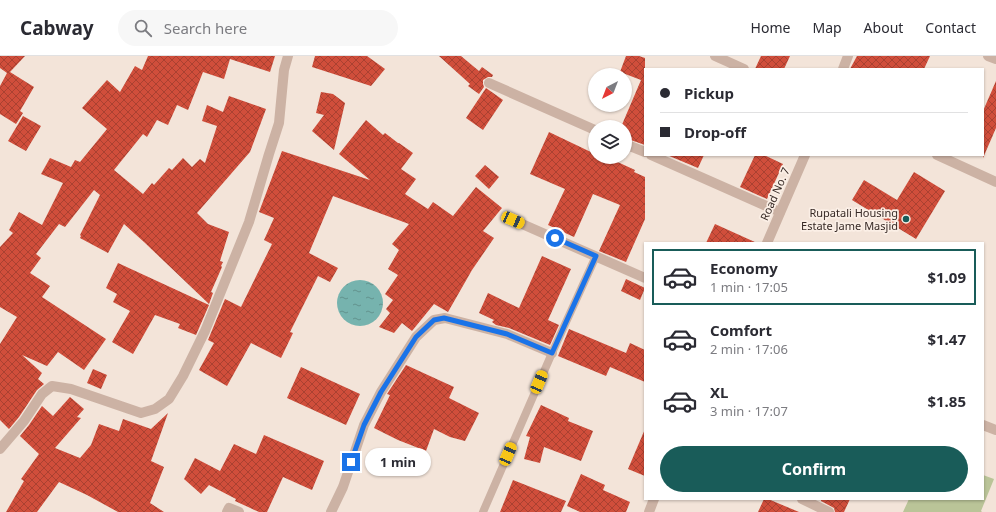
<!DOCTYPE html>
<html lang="en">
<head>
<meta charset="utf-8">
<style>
	:root { --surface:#fff; --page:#f7f7f7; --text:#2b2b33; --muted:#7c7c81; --line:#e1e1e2; --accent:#195c59 }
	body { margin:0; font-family:"Noto Sans",sans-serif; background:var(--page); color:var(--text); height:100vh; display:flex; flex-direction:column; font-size:15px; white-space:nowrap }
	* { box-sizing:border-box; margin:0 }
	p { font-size:13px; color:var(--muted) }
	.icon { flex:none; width:22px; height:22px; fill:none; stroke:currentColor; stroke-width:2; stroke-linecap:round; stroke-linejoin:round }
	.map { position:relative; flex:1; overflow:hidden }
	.details { position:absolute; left:644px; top:186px; width:340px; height:258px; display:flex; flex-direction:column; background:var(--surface); border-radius:0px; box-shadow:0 1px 3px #0004 }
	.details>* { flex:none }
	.top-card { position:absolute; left:644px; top:12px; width:340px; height:88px; border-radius:0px; box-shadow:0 1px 3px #0004; display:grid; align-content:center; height:88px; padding:0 16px; background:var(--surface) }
	.needle { width:26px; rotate:222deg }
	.buttons { position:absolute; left:588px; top:12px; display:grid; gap:8px }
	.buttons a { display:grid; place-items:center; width:44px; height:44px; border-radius:50%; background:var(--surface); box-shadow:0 1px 3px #0004; font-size:20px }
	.end { position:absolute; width:18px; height:18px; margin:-9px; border:5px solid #1a73e8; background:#fff; box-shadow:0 0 0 2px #fff }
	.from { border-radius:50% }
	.bubble { position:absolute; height:28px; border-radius:14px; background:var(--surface); box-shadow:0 1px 3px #0004; font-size:13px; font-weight:700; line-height:28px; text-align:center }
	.car { position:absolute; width:12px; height:24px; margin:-12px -6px; border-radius:5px; box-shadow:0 0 3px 1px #0007; background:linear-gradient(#f5c518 24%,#345 0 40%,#f5c518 0 76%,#345 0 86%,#f5c518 0) }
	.top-card b { display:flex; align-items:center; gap:14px; height:38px; font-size:15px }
	.top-card b+b { border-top:1px solid var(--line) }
	.top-card i { width:10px; height:10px; background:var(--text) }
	ul { padding:7px 0 0; list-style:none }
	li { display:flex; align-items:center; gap:12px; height:56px; margin:0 8px 6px; padding:0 8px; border:2px solid transparent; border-radius:0px }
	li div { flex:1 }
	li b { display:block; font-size:15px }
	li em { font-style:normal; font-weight:700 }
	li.on { border-color:var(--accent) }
	li>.icon { width:36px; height:36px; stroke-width:1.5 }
	.primary-button { display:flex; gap:8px; margin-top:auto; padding:8px 16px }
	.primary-button a { flex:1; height:46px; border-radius:24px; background:var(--accent); color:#fff; font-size:16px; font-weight:700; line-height:46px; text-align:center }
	header { display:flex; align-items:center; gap:24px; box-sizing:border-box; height:56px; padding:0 20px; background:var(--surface); border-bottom:1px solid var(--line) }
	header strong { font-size:19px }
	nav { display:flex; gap:22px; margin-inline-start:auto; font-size:14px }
	.search { width:280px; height:36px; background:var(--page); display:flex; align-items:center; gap:10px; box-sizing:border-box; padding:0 14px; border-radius:22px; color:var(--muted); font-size:15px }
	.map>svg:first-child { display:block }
	.green { fill:#bac498 }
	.water { fill:url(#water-ripples) }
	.building { fill:url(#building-cross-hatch) }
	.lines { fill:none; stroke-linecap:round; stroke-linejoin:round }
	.service { stroke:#ccb2a4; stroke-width:8 }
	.minor { stroke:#ccb2a4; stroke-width:10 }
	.route { stroke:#1a73e8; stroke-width:5 }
	.poi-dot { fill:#195c59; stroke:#fbefe6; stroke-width:1.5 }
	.labels { text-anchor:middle; stroke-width:3.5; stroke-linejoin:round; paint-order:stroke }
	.street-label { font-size:11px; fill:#372a26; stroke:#fbefe6 }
	.poi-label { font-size:11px; fill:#372a26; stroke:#fbefe6; text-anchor:end }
</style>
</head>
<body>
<header>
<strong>Cabway</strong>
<div class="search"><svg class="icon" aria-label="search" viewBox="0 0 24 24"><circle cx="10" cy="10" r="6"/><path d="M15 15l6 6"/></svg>Search here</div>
<nav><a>Home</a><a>Map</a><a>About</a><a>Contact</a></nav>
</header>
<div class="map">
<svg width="996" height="456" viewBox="0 0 996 456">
	<defs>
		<pattern id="water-ripples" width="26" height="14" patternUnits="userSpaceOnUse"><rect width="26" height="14" fill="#76b3ae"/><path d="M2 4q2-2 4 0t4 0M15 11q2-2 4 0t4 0" fill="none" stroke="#62928d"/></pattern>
		<pattern id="building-cross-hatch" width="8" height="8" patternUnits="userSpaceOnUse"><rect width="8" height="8" fill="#d04e3b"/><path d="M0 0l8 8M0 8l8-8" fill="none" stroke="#aa4131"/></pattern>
	</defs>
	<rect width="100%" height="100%" fill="#f3e4d9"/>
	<!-- green -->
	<path class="green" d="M983,419L994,423L981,455L982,456H903L909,443H983Z"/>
	<!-- water -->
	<circle class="water" cx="360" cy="247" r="23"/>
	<!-- building -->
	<g class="building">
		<path d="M0,0H25L10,16L34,31L20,55L23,57L16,68L0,58V30L7,17L0,12Z"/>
		<path d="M148,0H275L270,16L230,3L224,23L203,16L188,54L177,49L168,69L157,64L147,81L143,78L114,114L143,138L152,127L154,129L169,112L172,114L183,102L192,111L200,103L205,107L217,70L202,65L207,49L223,56L229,40L266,53L250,96L197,157L208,168L229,176L220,205L223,206L221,210L222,211L211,236L213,237L209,248L144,186L124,168L108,197L80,182L81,180L80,179L100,139L94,134L65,171L59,168L36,198L41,202L30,217L50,230L42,241L106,283L84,314L58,296L47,310L22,299L42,317L38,323L44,328L37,334L19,361L9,373L0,364V288L17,261L0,251V191L13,177L9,174L19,156L42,169L63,127L41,118L50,102L71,111L75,104L80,106L107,73L82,52L107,24L120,36L135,10L142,14Z"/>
		<path d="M315,0H367L385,13L371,30L312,11Z"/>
		<path d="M439,0H461L479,15L482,11L493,19L492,21H488L483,24V28L484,31L479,38L468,30L470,28Z"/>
		<path d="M626,0H639L645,2V89L625,82V71H621L641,24L620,16Z"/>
		<path d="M761,0H790L784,13H755Z"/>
		<path d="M857,0H930L924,13H850Z"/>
		<path d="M996,25V72L983,102V55Z"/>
		<path d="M486,32L503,44L483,74L466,62Z"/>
		<path d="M321,36L333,38L345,47L334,94L312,75L324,59L316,57Z"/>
		<path d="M23,60L41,70L26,95L8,85Z"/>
		<path d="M366,64L383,79L385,77L398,87H399L413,97L401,113L416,123L405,138L428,153L433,146L453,160L476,131L502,152L483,175L494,182L472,214L448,256L434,248L412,275L402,267L394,277L379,271L390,257L386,253L393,244L385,238L398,219L388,213L399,194L392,188L409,168L333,140L309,197L338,212L330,226L318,220L290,276L293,277L281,302L251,287L227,330L199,314L214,287L208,284L225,243L241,251L272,188L264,184L274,162L259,156L282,95L370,124L339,98Z"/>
		<path d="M549,76L595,98V101H603L611,104V103L635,114L634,116L645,121V163L626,206L599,195L620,149L593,138L574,181L548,169L565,133L530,118Z"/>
		<path d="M667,99H704L698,112Z"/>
		<path d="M755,99H764L783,108L767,143L740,131Z"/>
		<path d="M485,109L499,121L489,133L475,120Z"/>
		<path d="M914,116L945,135L916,183L852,144L864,124L897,144Z"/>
		<path d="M715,168L757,187H706Z"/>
		<path d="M542,200L571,213L548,264L559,269L550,289L509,272L496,269L492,266L494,264L479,257L488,237L519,252Z"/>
		<path d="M118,207L209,249L196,279L178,272L180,268L155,259L133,298L112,286L130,255L113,246L117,238L106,232Z"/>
		<path d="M626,223L645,232L640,244L621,235Z"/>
		<path d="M569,273L626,297L630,287L645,294V326L610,311L606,320L558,300Z"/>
		<path d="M406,309L454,331L449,342L479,357L465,385L450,381L434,373L426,395L398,384L374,372L390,339L387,338Z"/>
		<path d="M301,311L360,338L346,369L287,342Z"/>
		<path d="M93,313L107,319L101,333L87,327Z"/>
		<path d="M70,341L84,353L77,361L81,362L55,392L80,402L91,389L99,368L119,375L123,363L151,373L168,357L151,405L164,411L150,447L164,456H118L87,439L59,426L37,456H6L24,425L21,423L39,398L20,380L29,369L42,350L53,360Z"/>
		<path d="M541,349L569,362L568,365L593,375L581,405L544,391L540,407L524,403L530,381L526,380Z"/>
		<path d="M645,373V420L628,413Z"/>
		<path d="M264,379L324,405L312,434L283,421L267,456H259L235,445L236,443L209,429L201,438L184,423L195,402L220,415L234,388L256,398Z"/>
		<path d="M581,418L605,429L603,434L630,446L626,456H580L567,450Z"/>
		<path d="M513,424L566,445L561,456H500Z"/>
		<path d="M764,443H768L799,456H758Z"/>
		<path d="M821,443H850L844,456H835L834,452L821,445Z"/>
	</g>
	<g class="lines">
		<!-- service -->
		<path class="service" d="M483,456L552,297L596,200"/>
		<!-- minor -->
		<g class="minor">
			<path d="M715,0L744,13"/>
			<path d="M988,0L996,3"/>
			<path d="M843,13L848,0"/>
			<path d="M489,27L595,74"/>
			<path d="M625,88L645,96"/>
			<path d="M651,99L780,156"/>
			<path d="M937,99L996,126"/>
			<path d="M513,164L645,222"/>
			<path d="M767,187L805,99"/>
			<path d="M983,369L996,374"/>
			<path d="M0,393L24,365L42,338L52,330L71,333L141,357L155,353L169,343L183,320L205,275L249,166L269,98L279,67L284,14L288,0"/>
			<path d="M802,443L829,456"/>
			<path d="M227,456L229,452L239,456"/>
			<path d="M331,456L343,431L364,369L381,336L416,281L434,264L445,262L507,278L552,297"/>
			<path d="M649,456L654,443"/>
		</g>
	</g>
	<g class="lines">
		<!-- route -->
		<path class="route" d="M351,406L364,369L381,336L416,281L434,264L444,262L507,278L552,297L596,200L555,182"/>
	</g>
	<!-- markers -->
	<circle class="poi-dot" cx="906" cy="163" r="4"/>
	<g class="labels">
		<!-- street labels -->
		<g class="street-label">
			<text transform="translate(775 138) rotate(-66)" y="4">Road No. 7</text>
		</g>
		<!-- poi labels -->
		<g class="poi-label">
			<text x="898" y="161">Rupatali Housing<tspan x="898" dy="13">Estate Jame Masjid</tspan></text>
		</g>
	</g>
</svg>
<div class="buttons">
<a><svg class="needle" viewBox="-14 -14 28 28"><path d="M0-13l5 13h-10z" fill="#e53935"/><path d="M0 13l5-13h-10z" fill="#7c7c81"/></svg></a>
<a><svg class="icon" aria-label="layers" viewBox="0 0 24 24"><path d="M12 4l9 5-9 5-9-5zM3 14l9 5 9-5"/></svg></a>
</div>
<i class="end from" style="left:555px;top:182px"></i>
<i class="end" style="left:351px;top:406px"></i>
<div class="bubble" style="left:365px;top:392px;width:66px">1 min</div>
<i class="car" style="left:513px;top:164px;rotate:114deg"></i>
<i class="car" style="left:539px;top:326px;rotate:23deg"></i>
<i class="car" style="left:508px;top:398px;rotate:23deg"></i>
<div class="top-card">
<b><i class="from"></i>Pickup</b>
<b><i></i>Drop-off</b>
</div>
<section class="details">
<ul>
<li class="on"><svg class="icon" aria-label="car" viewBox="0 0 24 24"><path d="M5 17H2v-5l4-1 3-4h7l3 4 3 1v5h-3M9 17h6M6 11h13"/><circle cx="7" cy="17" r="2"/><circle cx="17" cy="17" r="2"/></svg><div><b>Economy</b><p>1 min · 17:05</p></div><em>$1.09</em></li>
<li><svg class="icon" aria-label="car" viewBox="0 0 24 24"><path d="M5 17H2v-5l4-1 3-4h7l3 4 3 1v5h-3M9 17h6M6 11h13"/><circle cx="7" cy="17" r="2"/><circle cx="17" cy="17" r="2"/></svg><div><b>Comfort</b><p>2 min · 17:06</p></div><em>$1.47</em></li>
<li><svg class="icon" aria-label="car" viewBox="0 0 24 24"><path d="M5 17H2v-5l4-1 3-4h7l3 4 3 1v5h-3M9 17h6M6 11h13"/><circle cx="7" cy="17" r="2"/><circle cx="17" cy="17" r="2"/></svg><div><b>XL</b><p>3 min · 17:07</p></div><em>$1.85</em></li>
</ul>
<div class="primary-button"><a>Confirm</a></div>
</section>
</div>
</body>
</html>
